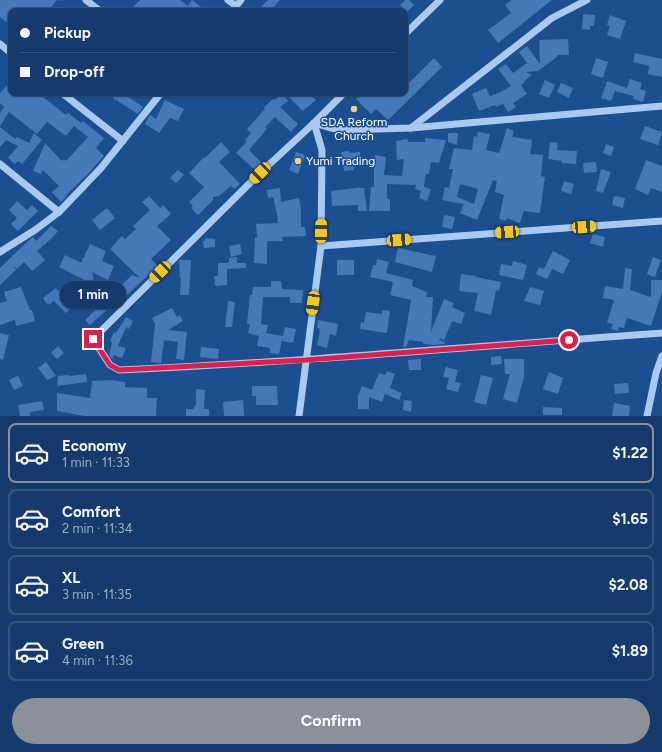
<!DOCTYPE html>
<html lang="en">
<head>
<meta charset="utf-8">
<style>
	:root { --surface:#143b6b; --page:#214673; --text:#f1f3f6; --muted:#9dadc1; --line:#33557e; --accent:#8c9099 }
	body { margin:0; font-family:Figtree,sans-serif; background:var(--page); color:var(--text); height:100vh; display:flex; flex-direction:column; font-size:15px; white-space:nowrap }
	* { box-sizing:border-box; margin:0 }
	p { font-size:13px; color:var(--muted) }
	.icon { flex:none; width:22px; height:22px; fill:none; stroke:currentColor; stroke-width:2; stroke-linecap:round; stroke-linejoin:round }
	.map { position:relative; height:416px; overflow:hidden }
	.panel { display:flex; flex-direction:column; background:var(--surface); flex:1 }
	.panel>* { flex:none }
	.banner { position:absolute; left:8px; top:8px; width:400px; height:88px; border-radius:8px; box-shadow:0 1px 3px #0004,0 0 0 1px var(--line); display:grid; align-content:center; height:88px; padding:0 12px; background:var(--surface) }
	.end { position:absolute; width:18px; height:18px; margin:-9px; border:5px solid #e11d48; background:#fff; box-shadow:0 0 0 2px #fff }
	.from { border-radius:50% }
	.bubble { position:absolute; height:28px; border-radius:14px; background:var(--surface); box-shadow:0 1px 3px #0004,0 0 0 1px var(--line); font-size:13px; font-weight:700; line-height:28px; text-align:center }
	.car { position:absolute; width:12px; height:24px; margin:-12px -6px; border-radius:5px; box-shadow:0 0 3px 1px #0007; background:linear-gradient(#f5c518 24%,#345 0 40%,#f5c518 0 76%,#345 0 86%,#f5c518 0) }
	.banner b { display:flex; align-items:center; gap:14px; height:38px; font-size:15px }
	.banner b+b { border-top:1px solid var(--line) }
	.banner i { width:10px; height:10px; background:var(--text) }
	ul { padding:7px 0 0; list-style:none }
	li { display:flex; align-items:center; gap:12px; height:60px; margin:0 8px 6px; padding:0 4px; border:2px solid var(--line); border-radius:8px }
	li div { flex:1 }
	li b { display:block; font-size:15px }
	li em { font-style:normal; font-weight:700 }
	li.active { border-color:var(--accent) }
	li>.icon { width:36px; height:36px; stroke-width:1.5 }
	.cta { display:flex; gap:8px; margin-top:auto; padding:8px 12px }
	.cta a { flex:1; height:46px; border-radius:24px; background:var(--accent); color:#fff; font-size:16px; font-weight:700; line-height:46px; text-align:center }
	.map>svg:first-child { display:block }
	.building { fill:#4478b7; fill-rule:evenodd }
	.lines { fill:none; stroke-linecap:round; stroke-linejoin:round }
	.minor { stroke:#a9c9ee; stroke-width:7 }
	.route { stroke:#e11d48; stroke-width:5 }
	.poi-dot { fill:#ffd166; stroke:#1b4f8f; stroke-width:1.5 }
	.labels { text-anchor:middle; stroke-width:3; stroke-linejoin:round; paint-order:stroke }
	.poi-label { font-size:12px; fill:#fff; stroke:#1b4f8f }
</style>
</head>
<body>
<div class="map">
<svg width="662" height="416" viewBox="0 0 662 416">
	<rect width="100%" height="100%" fill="#1b4f8f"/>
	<!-- building -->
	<g class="building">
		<path d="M0,0H57L48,11H11V16L6,22L0,17Z"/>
		<path d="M140,0H180L188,6L192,0L201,7L197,11H129Z"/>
		<path d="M268,0H280L270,11H257Z"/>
		<path d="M405,0H409L414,5L407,12L400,5Z"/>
		<path d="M511,0H552L498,43L488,30L511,13L505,5Z"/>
		<path d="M583,14L595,15L594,26H590V30L582,29Z"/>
		<path d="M610,15L626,21L620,39L607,35L610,26L607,25Z"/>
		<path d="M568,39L569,55H557V57L538,71L526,72L532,75L524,81L525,82L521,85L527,94L513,103L516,107L508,112L503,104L496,107L495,105L479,111L472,94L486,88L490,96L501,92L511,86L498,69L506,64L513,73L527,63L519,52L527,46L540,64L539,40Z"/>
		<path d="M635,53L662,59V77L648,74L649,66L633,62Z"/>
		<path d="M434,58L442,67L388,120L376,109L371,114L356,99L362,93H405V87Z"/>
		<path d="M596,58L608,62L603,78L591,74Z"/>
		<path d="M630,79L642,83L640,89L646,91L643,102L633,99L634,96L615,91L611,101L601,98L607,81L627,88Z"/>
		<path d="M545,80L555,85L549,98L539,94Z"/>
		<path d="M11,81V93H46L43,97L66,115L68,113L81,123L83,121L104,138L96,148L104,156L86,176L66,195L67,196L61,202L52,192L59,186L43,170L41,174L33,171L45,143L62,161L64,159L66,161L88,137L74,126L66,136L47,122L37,134L9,112L0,126V113L4,107L0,103V93Z"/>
		<path d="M561,83L573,88L569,98L557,92Z"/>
		<path d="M116,93H122L143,107L138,114L113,98Z"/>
		<path d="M293,93H309L316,100L303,111L289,97Z"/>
		<path d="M283,94L288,101L280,107L298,124L291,132L275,117L265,127L267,129L249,150L262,163L255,170L236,153L247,141L245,140L251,133L247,129L265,109L264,107L273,99L274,100Z"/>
		<path d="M165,100L184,109L178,121L170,118L159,133L145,124L150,115L156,119Z"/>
		<path d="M645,126L662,132L658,145L640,139Z"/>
		<path d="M0,127L15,139L17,137L29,143L34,133L42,140L22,164L18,161L15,164L8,158L18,146L6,140L0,147Z"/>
		<path d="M507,128L514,131L512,137L532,140L530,154L543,155L541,176L545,177L540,213L524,211L520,223L507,218L506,221L499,219L504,195L495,192L497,181L493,180L477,220L460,213L464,204L442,200L445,187L449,188L453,169H449L454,148L472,150L474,136L477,137L478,132L490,134L486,150L499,153ZM460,184L478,189L474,204L457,197Z"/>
		<path d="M448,133H458L457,145L448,142Z"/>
		<path d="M425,138L446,140L439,163L431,162L429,174H426L424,187L431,189L427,201L419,198L421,191L415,189L416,185L387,184V199H390V211H369L371,187H374V168L375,155L386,157L384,175L402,176L404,159L397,160L396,141L407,139L408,142H425Z"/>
		<path d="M221,142L230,152L219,162L240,184L234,189L231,186L219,196L213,197V200L198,215L191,208L193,206L189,202L204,187L189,173L204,157L205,158Z"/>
		<path d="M550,142L558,143L557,150L577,151L576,164L561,163L562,161L548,159Z"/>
		<path d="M606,144L614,147L611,156L603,153Z"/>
		<path d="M349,151L350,153L360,152L361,165L353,166L354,170L344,171L341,152Z"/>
		<path d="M296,152L305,155L298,174L289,170Z"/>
		<path d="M646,160L662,166V192L651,188L648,195L635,189Z"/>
		<path d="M596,162L597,172L584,173L583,163Z"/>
		<path d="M601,169L611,172L603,193L596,191Z"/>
		<path d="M178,170L184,175L176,183L170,178Z"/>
		<path d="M564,181L574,184L571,194L561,191Z"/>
		<path d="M280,188L281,202L299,198L301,209V227H305L306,236L282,237L283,241H267V264L254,263L255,237L257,238L256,224L278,223L277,214L273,197L268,198L267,190Z"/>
		<path d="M356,188H364L367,211H358V205H357L332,206L331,191Z"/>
		<path d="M149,196L160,208L163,205L171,214L157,226L171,240L151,259L158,266L125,297L123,296L116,303L115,302L90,325L85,320L132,275L140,278L110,249L122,236L125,239L136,229L133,226L150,210L142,202Z"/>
		<path d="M614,196L625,198L623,208L612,205Z"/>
		<path d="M17,201L27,210L32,205L38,211L18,231L11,224L17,218L9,210Z"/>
		<path d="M107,208L115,218L100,230L92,220Z"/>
		<path d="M444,215L455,217L452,229L442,227Z"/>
		<path d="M51,226L58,231L53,237L37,251L45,260L32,271L24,262L17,269L14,266L16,270L0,285V268L29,240L33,237L36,241Z"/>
		<path d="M593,234L605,237L603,247L590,243Z"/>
		<path d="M205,238L215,239V247L204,248L203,241H205Z"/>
		<path d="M90,244L106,251L102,261L114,266L108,280L92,272L95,285L59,267L65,255L81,263Z"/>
		<path d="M240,244L242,254L231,257L229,246Z"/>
		<path d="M398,248L436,256L432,272L395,262Z"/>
		<path d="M553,251L570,260L563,274L552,269L547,279L536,274L539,267L544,269Z"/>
		<path d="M237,257V263H246V268L227,269V285L215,286L214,276H218V263H229V258Z"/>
		<path d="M653,257L661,260L655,277L647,274Z"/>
		<path d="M377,259L389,262L386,273L413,280L412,286L427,292L426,297H433L431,332L444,299L454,303L452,307L465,313L461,324L452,321L444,340L440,338L439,340L445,342L444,344L433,345L423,344V342L409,340L406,347H403L411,300L390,295L393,282L370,277L373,265H376Z"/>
		<path d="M179,260H191L189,295H180L181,278H180Z"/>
		<rect x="337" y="260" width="17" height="15"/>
		<path d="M513,261L527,265L523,280L499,275L501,264L512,266Z"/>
		<path d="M625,268L632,269L630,290L651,297V280H662V292L651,326L627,318L624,328L619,327L618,331L611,329L613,324L607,323L614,300L603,298L605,286L623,289Z"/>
		<path d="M461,274L476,276V277L501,282L499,291L496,290L491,315L474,311L478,293L459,291Z"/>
		<path d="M271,281H281L282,289L303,290L302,303H290V297H263L261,324L268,325L266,333L283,336L279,354L270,353V348L257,346L259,336L248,333L250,324H247L250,295H252L253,287H271Z"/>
		<path d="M21,287L30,310H32L35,321L16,326L15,320L0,325V303L7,301L4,292Z"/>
		<path d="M530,287L544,291L540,305L524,301Z"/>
		<path d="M56,288L66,299L78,288L84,295L66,313L54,301L48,305L43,298Z"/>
		<path d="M228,301L235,302L232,327H225Z"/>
		<path d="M172,308L177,317L180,315L183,321L168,330L187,332L184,360L176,359L178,342L164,340L161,363L151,362L155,324L152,318Z"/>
		<path d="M382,310L390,311L387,333L360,329L361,322L364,323L366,312L382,314Z"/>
		<path d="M126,317L133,321L129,329L126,327L118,346L126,348L122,358L114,355L112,359L109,354L112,343L110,341L114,332L116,333Z"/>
		<path d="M318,320L338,324L336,336L330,334L327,348L317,345L320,332H319L320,329L317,328Z"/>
		<path d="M285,327L296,329L293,343L282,341Z"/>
		<path d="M0,333L9,335L3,360L0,359Z"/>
		<path d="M58,346L64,353L57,359L51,353Z"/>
		<path d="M201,347L219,349L218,359L200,357Z"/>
		<path d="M501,356L502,364L491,365V357Z"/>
		<path d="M421,359V370H409L408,360Z"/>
		<path d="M504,359H524V377L517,403L503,399L510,374H505Z"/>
		<path d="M46,362L56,376L47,380L38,368Z"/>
		<path d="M446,367L458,370L455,382L461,383L458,392L446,389L449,378L443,377Z"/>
		<path d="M387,371L395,374L390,388L402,393L399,400L385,394L382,402L369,397V409H358V396L362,386L372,390L379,373L385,375Z"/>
		<path d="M549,372L563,378L558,394L543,389Z"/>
		<path d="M86,374L87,382L57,386L58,376L69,375V376Z"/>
		<path d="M481,375L493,378L486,405L474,402Z"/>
		<path d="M18,376L23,386L14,390L9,380Z"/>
		<path d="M111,380L125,382V387L147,388V398H157L156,416H85L57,411V393L90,398L92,381Z"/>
		<path d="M628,383L629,393L615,394L614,384Z"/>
		<path d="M252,386H277L278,405H256V396H252Z"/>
		<path d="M196,389L205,390L204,409H209V416H186V409H193L196,404Z"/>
		<path d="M243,400L244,416H224L223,402Z"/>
		<path d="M404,400L412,401L411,412L403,410Z"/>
		<path d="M42,401L44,410L30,412V416H20L18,405Z"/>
		<path d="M614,403L630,406L629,416H612Z"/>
		<path d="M543,407L562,408V415H543Z"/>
	</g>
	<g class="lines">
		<!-- minor -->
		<g class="minor">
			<path d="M86,0L100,11"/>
			<path d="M228,0L236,6L232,11"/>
			<path d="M236,6L241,0"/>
			<path d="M405,34L440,0"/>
			<path d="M0,44L11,53"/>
			<path d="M62,93L123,141"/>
			<path d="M344,93L314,123L260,173L93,339L110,365L119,370C300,362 481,346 662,333"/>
			<path d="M314,123L331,128L344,130L411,128L662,106"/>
			<path d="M411,128L552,18L587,0"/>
			<path d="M0,164L59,212"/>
			<path d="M321,246L662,221"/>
			<path d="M0,252L35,230L59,212L101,168L161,93"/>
			<path d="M299,416L321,246L322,150L314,123"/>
			<path d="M647,416L656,373L662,356"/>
		</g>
	</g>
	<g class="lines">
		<!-- route -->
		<path class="route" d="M93,339L110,365L119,370L306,360L569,340"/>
	</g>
	<!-- markers -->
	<g class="poi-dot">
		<circle cx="354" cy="109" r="4"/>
		<circle cx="298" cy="161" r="4"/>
	</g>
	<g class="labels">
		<!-- poi labels -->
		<g class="poi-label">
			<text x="354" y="126">SDA Reform<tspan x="354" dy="14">Church</tspan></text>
			<text x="306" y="165" text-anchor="start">Yumi Trading</text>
		</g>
	</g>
</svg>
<i class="end from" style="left:569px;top:340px"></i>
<i class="end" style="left:93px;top:339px"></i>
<div class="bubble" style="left:60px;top:281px;width:66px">1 min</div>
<i class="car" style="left:260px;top:173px;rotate:225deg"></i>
<i class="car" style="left:584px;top:227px;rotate:86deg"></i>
<i class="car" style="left:321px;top:231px;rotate:1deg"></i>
<i class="car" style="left:507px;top:232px;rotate:266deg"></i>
<i class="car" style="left:399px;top:240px;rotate:86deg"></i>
<i class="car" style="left:160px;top:272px;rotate:225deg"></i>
<i class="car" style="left:313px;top:303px;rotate:188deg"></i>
<div class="banner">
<b><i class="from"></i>Pickup</b>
<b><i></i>Drop-off</b>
</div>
</div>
<section class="panel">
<ul>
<li class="active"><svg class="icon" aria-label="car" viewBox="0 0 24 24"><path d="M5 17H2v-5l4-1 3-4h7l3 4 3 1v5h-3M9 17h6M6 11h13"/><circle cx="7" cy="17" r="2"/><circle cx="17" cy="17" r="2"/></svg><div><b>Economy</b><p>1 min · 11:33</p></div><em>$1.22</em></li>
<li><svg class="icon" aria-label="car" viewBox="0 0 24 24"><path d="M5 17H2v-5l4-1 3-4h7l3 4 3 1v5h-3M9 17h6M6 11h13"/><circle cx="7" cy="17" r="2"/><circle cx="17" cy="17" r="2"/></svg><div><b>Comfort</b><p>2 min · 11:34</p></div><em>$1.65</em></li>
<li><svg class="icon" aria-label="car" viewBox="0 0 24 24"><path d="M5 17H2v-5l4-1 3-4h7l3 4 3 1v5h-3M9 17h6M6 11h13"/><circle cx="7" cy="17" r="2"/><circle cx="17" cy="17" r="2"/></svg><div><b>XL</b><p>3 min · 11:35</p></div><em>$2.08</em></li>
<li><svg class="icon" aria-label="car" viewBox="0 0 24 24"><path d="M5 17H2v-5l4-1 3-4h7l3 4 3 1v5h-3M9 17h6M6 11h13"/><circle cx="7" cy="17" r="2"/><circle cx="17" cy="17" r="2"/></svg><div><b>Green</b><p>4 min · 11:36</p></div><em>$1.89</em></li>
</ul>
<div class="cta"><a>Confirm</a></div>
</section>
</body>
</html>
